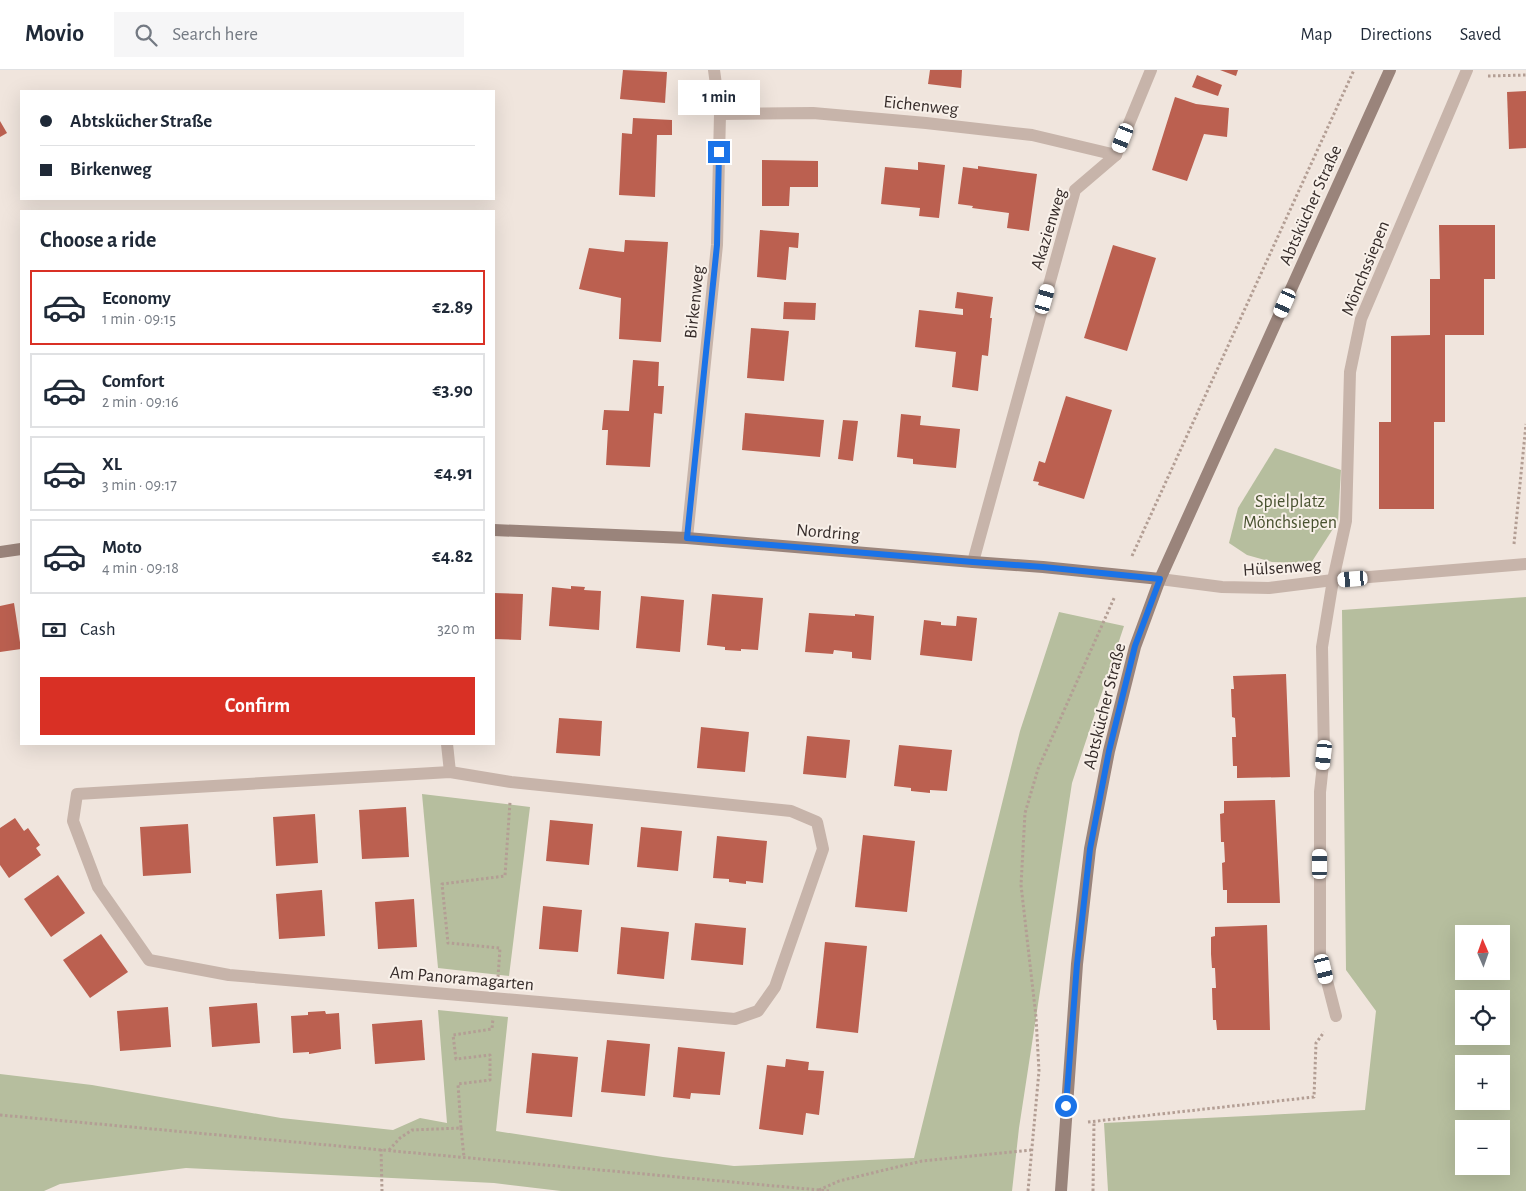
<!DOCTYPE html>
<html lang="en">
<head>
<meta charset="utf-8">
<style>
	:root { --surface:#fff; --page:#f6f6f7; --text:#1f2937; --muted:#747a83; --line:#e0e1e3; --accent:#d93025 }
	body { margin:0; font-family:"Alegreya Sans",sans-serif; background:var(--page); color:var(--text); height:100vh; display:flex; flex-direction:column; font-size:19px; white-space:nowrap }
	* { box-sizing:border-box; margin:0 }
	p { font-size:16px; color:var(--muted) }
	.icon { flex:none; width:28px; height:28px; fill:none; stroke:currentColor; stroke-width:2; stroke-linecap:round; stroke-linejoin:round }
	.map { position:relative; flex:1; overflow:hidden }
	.side { position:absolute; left:20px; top:140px; width:475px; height:535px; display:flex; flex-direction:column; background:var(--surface); border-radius:0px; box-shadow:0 5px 20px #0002 }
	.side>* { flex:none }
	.top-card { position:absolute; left:20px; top:20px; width:475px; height:110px; border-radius:0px; box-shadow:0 5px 20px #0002; display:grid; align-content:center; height:110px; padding:0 20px; background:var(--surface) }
	.needle { width:32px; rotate:358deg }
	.fabs { position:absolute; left:1455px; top:855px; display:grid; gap:10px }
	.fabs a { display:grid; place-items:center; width:55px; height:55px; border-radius:0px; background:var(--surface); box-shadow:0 5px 20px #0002; font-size:25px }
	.end { position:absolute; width:22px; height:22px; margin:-11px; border:6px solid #1a73e8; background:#fff; box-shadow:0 0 0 2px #fff }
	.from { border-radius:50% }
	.bubble { position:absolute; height:35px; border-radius:0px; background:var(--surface); box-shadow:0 5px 20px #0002; font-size:16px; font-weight:700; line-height:35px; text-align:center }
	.car { position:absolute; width:15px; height:30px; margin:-15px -8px; border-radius:6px; box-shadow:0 0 4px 1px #0007; background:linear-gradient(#fff 24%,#345 0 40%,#fff 0 76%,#345 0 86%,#fff 0) }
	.top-card b { display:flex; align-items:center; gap:18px; height:48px; font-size:19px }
	.top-card b+b { border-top:1px solid var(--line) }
	.top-card i { width:12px; height:12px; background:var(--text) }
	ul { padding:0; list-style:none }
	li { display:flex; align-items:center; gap:15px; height:75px; margin:0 10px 8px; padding:0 10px; border:2px solid var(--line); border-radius:0px }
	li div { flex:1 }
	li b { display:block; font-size:19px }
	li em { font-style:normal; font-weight:700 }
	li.active { border-color:var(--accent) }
	li>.icon { width:45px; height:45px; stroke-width:1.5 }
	h2 { padding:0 20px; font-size:22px; line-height:60px }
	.pay { display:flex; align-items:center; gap:12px; height:55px; padding:0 20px; font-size:19px }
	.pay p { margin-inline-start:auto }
	.cta { display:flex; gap:10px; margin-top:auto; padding:10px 20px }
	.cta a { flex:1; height:58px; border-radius:0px; background:var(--accent); color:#fff; font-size:20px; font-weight:700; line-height:58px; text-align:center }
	header { display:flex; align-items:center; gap:30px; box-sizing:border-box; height:70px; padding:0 25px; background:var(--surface); border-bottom:1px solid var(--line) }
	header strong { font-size:24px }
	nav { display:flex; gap:28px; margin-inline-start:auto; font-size:18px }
	.search { width:350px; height:45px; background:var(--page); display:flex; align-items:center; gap:12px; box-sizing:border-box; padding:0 18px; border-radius:0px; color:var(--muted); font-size:19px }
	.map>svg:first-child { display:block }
	.green { fill:#b6be9e; fill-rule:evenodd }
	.building { fill:#bb6050 }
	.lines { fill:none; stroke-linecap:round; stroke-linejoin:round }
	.path { stroke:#b39e94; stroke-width:3; stroke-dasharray:2.5 2.5; stroke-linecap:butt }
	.street { stroke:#c7b4aa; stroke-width:12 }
	.secondary { stroke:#9a847b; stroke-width:12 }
	.route { stroke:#1a73e8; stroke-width:6 }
	.labels { text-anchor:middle; stroke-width:4; stroke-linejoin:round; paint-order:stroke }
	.street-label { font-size:18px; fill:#352b29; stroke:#f8f0e9 }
	.park-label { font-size:18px; fill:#48512f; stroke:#f8f0e9 }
</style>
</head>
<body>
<header>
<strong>Movio</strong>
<div class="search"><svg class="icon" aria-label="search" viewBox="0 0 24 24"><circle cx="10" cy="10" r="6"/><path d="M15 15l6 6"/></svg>Search here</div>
<nav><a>Map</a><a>Directions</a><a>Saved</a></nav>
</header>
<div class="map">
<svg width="1526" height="1121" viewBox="0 0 1526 1121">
	<rect width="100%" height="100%" fill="#f0e5dd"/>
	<!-- green -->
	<g class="green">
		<path d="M1275,378L1341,400L1338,451L1311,493L1272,492L1247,485L1229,473L1238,438Z"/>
		<path d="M1526,527V1121H1108L1104,1053L1365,1040L1376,941L1346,900L1342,540ZM1464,864H1501V901H1464ZM1464,929H1501V966H1464ZM1464,994H1501V1031H1464ZM1464,1059H1501V1096H1464Z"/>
		<path d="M1059,542L1124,556L1072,713L1019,1058L1012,1121H561L494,1113L186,1098L60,1114L44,1121H0V1004L92,1015L281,1048L393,1060L420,1048L447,1053L438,940L508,947L496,1061L663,1087L734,1096L914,1088L1020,661Z"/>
		<path d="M422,724L530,737L509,906L438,898Z"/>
	</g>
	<!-- building -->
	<g class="building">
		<path d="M623,0L667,2L665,33L620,29Z"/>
		<path d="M930,0H962L961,18L928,14Z"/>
		<path d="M1220,0H1238L1236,6Z"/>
		<path d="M1197,5L1222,15L1218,26L1192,17Z"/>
		<path d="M1526,21V78L1509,79L1507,22Z"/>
		<path d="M1175,27L1196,34L1229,38L1227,67L1204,64L1187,111L1152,100Z"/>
		<path d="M633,48L672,50V65H657L655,127L619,125L622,63L632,64Z"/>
		<path d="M0,51L7,63L0,67Z"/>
		<path d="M762,90L818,91V117H790L789,136H762Z"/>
		<path d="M918,92L945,95L939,148L919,146L920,138L881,134L885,97L918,100Z"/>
		<path d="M978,96L1037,104L1029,161L1007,158L1009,143L972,138L973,136L958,134L963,97L978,99Z"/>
		<path d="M1439,155H1495V209H1484V265H1445V352H1434V439H1379V352H1391V266L1430,265V209H1440Z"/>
		<path d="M760,160L799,163L798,178L789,177L786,210L757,207Z"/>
		<path d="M625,170L668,172L661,272L619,269L621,228L579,219L589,178L624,182Z"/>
		<path d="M1113,175L1156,188L1127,281L1084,268Z"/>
		<path d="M957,222L993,227L990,248H992L988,286L982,285L978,321L952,317L956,282L915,277L919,240L963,245V239L955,238Z"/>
		<path d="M784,232L816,233L815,250L783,249Z"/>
		<path d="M751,258L789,261L784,311L747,308Z"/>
		<path d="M633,290L659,292L658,316H664L662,344L654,343L650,397L606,395L608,360H602L604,340L629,341Z"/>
		<path d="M1066,326L1112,340L1084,429L1038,415L1039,412L1033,411L1039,391L1045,393Z"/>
		<path d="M745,343L824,350L820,387L742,380Z"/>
		<path d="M901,344L921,346L920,355L960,359L956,398L913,394V389L897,387Z"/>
		<path d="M843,350L858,351L853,391L838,389Z"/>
		<path d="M571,516L585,517L584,520L601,521L599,560L549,556L552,517L571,519Z"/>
		<path d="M494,523L523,524L521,570L494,569Z"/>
		<path d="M712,524L763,528L758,580L741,579V581L725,580V577L707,575Z"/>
		<path d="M641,526L684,530L680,582L636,578Z"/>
		<path d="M14,533L21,579L0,582V536Z"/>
		<path d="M809,543L855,546V544L874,546L871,590L852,588V582L834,580L833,584L805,582Z"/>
		<path d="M957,546L977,548L972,591L920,585L924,550L941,552V555L956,556Z"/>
		<path d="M1286,604L1290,707L1237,708V696H1233L1232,667H1236L1235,648L1232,647L1231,619H1234L1233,606Z"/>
		<path d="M559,648L602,651L600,686L556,683Z"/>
		<path d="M701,657L749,662L745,702L697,698Z"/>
		<path d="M807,666L850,670L846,708L803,704Z"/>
		<path d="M899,675L952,680L947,721L930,720V723L911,721V718L894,716Z"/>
		<path d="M1275,730L1280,833H1227V820H1223L1222,793L1225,792L1224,772H1221L1220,744L1224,743V731Z"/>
		<path d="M406,737L409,787L362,789L359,740Z"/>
		<path d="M315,744L318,793L276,796L273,747Z"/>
		<path d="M15,748L24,761L28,758L40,775L36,778L41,785L9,808L0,795V758Z"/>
		<path d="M550,750L593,754L589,795L546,791Z"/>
		<path d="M188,754L191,803L143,806L140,757Z"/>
		<path d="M641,757L682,761L678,801L637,797Z"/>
		<path d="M863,765L915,771L907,842L855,837Z"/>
		<path d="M717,766L767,771L763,813L746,811V814L729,812V809L713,808Z"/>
		<path d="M58,805L85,843L51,867L24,829Z"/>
		<path d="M322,820L325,866L279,869L276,824Z"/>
		<path d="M414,829L417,877L378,879L375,832Z"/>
		<path d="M543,836L582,840L578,882L539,879Z"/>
		<path d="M695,853L746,858L743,895L691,890Z"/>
		<path d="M1267,855L1270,960H1217L1216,950H1213L1212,918H1216L1215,898H1212L1211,884V867L1215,866V857Z"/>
		<path d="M621,857L669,862L664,909L617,904Z"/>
		<path d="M101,864L128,902L90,928L63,890Z"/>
		<path d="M825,872L867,876L858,963L816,958Z"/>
		<path d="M257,933L260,973L212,977L209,937Z"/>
		<path d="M168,937L171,977L120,981L117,941Z"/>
		<path d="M325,941L326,944L339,943L341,979L309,984V982L293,983L291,946L308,945V942Z"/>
		<path d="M422,950L425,990L375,994L372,954Z"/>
		<path d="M607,970L650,974L645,1026L601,1022Z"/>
		<path d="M678,977L725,982L720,1025L691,1023L690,1029L673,1027Z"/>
		<path d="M532,983L578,987L572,1047L526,1043Z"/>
		<path d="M786,989L809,992L808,1000L824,1001L819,1045L806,1043L803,1065L759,1059L767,995L785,997Z"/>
	</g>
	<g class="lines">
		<!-- path -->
		<g class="path">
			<path d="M1488,6L1526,5"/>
			<path d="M1514,474L1526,354"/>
			<path d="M1132,486L1354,0"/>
			<path d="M498,907L500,878L448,873L442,814L505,806L510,732"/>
			<path d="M0,1045L830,1121"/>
			<path d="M1088,1052L1314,1027L1316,973L1324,962"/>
			<path d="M461,1058L464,1087"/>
			<path d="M381,1079L382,1121"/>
			<path d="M389,1080L400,1068L412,1060L461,1058L458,1014L490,1010V985L456,989L453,965L492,959L493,948"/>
			<path d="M819,1120L839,1111L922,1091L1031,1080"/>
			<path d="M1028,1121L1039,1001L1036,947L1021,815L1025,743L1038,699L1115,526"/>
			<path d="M1093,1121L1094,1052"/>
		</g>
		<!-- street -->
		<g class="street">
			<path d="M720,44L813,43L926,53L1032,65L1116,85"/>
			<path d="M687,468L717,175L720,44L714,0"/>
			<path d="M973,492L1075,120L1116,85L1151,0"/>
			<path d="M1160,509L1222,517L1269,518L1333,510L1526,494"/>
			<path d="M447,674L450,702"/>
			<path d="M450,702L511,712L791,741L817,752L823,779L775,917L758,941L735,949L229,905L149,890L98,817L73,751L77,724Z"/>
			<path d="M1336,946L1320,884V722L1324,685L1322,577L1333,510L1346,451L1350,302L1361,249L1467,0"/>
		</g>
		<!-- secondary -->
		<g class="secondary">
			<path d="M494,460L687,468L973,492L1043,497L1160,509"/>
			<path d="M0,482L21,479"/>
			<path d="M1061,1121L1077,894L1090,779L1109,681L1135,577L1160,509L1390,0"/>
		</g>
	</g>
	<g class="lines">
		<!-- route -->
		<path class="route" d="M719,82L717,175L687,468L973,492L1043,497L1160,509L1135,576L1109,681L1090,779L1077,894L1066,1036"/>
	</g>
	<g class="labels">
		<!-- street labels -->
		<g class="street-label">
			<text transform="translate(921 35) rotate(6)" y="6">Eichenweg</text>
			<text transform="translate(1310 135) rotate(-66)" y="6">Abtskücher Straße</text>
			<text transform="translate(1048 159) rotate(-73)" y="6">Akazienweg</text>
			<text transform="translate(1365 198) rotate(-68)" y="6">Mönchssiepen</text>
			<text transform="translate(694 232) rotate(-84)" y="6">Birkenweg</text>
			<text transform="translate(828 462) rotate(5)" y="6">Nordring</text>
			<text transform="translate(1282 497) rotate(-4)" y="6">Hülsenweg</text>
			<text transform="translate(1104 636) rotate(-76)" y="6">Abtskücher Straße</text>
			<text transform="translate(462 908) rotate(5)" y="6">Am Panoramagarten</text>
		</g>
		<!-- park labels -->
		<g class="park-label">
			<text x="1290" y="437">Spielplatz<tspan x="1290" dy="21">Mönchsiepen</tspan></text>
		</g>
	</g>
</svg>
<div class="fabs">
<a><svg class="needle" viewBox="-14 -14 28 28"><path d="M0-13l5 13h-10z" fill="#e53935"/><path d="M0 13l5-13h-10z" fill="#747a83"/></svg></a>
<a><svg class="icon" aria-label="locate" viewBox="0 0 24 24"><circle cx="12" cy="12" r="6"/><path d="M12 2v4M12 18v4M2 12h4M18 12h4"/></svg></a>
<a>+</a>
<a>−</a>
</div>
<i class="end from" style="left:1066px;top:1036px"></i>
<i class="end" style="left:719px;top:82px"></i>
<div class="bubble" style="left:678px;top:10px;width:82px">1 min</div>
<i class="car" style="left:1123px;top:68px;rotate:202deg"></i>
<i class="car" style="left:1045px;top:229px;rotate:16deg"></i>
<i class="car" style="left:1285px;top:233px;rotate:204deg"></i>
<i class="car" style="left:1353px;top:509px;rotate:265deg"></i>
<i class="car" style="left:1324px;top:685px;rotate:186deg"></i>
<i class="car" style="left:1320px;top:794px;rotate:0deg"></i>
<i class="car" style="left:1324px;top:899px;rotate:166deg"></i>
<div class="top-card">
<b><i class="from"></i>Abtskücher Straße</b>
<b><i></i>Birkenweg</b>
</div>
<section class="side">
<h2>Choose a ride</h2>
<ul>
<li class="active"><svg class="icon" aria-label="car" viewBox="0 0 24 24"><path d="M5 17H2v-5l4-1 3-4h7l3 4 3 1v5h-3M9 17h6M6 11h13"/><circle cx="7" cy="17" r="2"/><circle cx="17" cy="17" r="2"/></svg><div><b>Economy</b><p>1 min · 09:15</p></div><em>€2.89</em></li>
<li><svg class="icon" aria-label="car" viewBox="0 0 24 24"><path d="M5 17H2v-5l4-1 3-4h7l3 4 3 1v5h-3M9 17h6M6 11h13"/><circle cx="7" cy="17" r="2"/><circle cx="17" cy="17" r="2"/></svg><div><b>Comfort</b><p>2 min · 09:16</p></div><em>€3.90</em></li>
<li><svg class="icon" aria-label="car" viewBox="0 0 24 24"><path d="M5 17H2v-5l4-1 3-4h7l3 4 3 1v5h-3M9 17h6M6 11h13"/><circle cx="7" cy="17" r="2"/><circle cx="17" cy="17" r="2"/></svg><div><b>XL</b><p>3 min · 09:17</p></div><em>€4.91</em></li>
<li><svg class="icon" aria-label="car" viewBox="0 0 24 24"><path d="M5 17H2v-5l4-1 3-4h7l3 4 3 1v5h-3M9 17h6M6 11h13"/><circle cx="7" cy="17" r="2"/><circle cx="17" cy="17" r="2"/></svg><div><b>Moto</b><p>4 min · 09:18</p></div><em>€4.82</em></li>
</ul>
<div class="pay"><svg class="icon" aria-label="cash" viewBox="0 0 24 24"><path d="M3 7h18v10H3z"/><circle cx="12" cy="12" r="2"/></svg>Cash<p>320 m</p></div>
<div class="cta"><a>Confirm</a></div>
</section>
</div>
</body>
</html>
